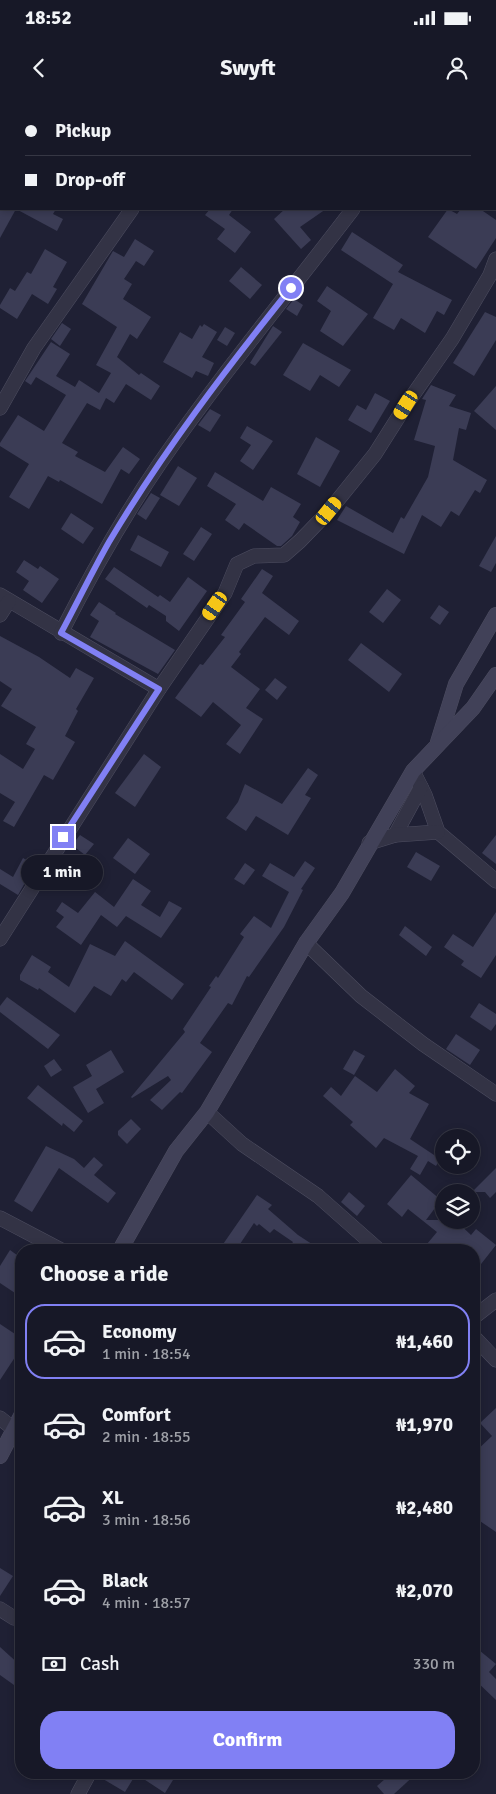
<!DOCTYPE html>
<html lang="en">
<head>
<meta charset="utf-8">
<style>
	:root { --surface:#171827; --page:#20212f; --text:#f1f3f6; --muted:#9ea0a7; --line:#363744; --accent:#8180f4 }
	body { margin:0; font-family:Signika,sans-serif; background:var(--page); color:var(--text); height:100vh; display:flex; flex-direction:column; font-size:19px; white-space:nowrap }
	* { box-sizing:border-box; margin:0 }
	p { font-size:16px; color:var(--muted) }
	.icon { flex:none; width:28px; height:28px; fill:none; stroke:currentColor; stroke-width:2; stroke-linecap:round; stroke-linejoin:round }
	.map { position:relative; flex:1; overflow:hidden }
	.drawer { position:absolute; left:15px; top:1144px; width:465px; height:535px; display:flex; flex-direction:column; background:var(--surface); border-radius:20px; box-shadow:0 2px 8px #0003,0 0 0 1px var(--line) }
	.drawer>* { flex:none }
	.top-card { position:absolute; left:0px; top:0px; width:496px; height:110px; box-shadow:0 2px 8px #0003,0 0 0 1px var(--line); display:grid; align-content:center; height:110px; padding:0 25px; background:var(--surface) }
	.tools { position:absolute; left:435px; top:1029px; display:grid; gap:10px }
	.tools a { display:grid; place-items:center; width:45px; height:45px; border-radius:50%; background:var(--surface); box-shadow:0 2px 8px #0003,0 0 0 1px var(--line); font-size:25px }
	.end { position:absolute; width:22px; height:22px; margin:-11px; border:6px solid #8180f4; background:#fff; box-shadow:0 0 0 2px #fff }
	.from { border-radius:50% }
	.bubble { position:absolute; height:35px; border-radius:18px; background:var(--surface); box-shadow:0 2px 8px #0003,0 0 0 1px var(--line); font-size:16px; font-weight:700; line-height:35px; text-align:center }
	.car { position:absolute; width:15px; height:30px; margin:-15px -8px; border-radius:6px; box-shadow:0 0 4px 1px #0007; background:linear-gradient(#f5c518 24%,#345 0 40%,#f5c518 0 76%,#345 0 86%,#f5c518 0) }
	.top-card b { display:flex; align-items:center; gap:18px; height:48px; font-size:19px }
	.top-card b+b { border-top:1px solid var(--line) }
	.top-card i { width:12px; height:12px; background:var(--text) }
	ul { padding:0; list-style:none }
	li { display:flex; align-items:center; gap:15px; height:75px; margin:0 10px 8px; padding:0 15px; border:2px solid transparent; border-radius:20px }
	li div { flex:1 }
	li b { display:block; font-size:19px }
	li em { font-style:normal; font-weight:700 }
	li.current { border-color:var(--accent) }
	li>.icon { width:45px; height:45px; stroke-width:1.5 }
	h2 { padding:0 25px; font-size:22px; line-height:60px }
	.pay { display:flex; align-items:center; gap:12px; height:55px; padding:0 25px; font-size:19px }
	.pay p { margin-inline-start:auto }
	.action { display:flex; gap:10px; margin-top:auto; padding:10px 25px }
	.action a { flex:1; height:58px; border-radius:20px; background:var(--accent); color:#fff; font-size:20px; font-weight:700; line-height:58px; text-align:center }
	.status { display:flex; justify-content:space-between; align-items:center; height:35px; padding:0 25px; background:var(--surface); direction:ltr }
	.status svg { height:14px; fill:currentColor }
	header { display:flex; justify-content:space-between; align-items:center; height:65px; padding:0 25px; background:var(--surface); font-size:22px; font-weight:700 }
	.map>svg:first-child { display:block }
	.building { fill:#3b3c55 }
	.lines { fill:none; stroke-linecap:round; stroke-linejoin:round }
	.street-casing { stroke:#4d4d60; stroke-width:15 }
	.secondary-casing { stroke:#4d4d60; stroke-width:16 }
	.street { stroke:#333345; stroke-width:14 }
	.secondary { stroke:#414158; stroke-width:15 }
	.route { stroke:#8180f4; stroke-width:6 }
</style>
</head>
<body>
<div class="status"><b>18:52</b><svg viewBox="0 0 49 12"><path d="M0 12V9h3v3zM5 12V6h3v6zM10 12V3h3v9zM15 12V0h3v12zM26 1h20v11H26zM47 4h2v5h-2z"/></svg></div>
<header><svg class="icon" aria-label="back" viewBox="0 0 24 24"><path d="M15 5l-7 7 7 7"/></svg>Swyft<svg class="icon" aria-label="person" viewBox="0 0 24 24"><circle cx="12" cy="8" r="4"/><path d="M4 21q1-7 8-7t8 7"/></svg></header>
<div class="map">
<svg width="496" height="1694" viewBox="0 0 496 1694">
	<rect width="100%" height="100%" fill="#1f2034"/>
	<!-- building -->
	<g class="building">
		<path d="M0,109H16L0,138Z"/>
		<path d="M16,109H56L53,114L63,119L57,131Z"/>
		<path d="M210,109H233L229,115L251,132L235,153L217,139L225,129L205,115Z"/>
		<path d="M285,109H326L300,127L311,140L301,149L274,119Z"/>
		<path d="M448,109L457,114L461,109H480L496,120V138L476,169L428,137Z"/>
		<path d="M352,132L403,165L398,172L452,200L444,215L437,211L425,233L401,218L394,230L373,218L393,184L341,150Z"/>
		<path d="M135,139L154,151L144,166L136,161L124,179L132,184L123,199L151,217L137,239L130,234L117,257L139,275L141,273L160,286L151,300L126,284L114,303L106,298L100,310L87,303L62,343L78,352L75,356L105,372L123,347L140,359L129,374L121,369L102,404L60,380L59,382L48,376L29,409L9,397L29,364L0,346V343L18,315L44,331L66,295L36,277L31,285L25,281L51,242L70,254L56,276L75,287L79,280L99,293L111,273L96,265L117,227L82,204L113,151L124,157Z"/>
		<path d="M45,149L67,162L53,187L57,189L48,204L32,194L17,219L0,208V205L10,188L15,191L27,172L31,174Z"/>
		<path d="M241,167L262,185L250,199L229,181Z"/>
		<path d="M327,186L368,214L343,246L320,231L331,211L317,201Z"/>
		<path d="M294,199L303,205L297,216L286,209Z"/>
		<path d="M485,212L496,217V240L474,276L453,263Z"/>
		<path d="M62,223L71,229L60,246L51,239Z"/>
		<path d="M204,224L217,232L202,257L214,263L208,276L196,271L192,278L163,262L180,232L192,239L200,225L202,227Z"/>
		<path d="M273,226L282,232L255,266L250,263Z"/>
		<path d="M225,227L235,233L227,246L217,240Z"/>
		<path d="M303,243L351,270L339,287L320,275L310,291L283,275Z"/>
		<path d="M431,285L456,295L449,306L471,313L466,330L459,328L453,360L487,380L480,393L475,390L459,416L451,411L441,427L422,415L404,454L337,420L346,406L393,433L401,417L404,419L428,377L435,346L414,340L426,300L422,299Z"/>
		<path d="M496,286V330L474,311Z"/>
		<path d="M375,293L390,301L371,333L348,320L357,305L366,310Z"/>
		<path d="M210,309L221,315L210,332L198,325Z"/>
		<path d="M247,326L273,341L253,370L240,361L251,345L240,338Z"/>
		<path d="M316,337L340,351L320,387L297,374Z"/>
		<path d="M178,366L197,378L179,406L160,395Z"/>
		<path d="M215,372L263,401L271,387L301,404L293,417L300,422L292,436L281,446H277L244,423L239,430L225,420L236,404L207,386Z"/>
		<path d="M151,393L160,398L146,420L137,414Z"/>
		<path d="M71,413L94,428L83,444L61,429Z"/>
		<path d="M201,427L212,434L194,461L183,454Z"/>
		<path d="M138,435L169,452L161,467L130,450Z"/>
		<path d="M496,436V463L491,472L479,466Z"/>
		<path d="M24,460L38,469L40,466L59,479L42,503L23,490L29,481L16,472Z"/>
		<path d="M114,467L158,497L160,495L170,502L188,477L207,491L179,531L166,521V516L149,505L147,508L105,479Z"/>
		<path d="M262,469L273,476L262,493L299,521L289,535L265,517L239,552L241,554L231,567L260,589L246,608L263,619L240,654L226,644L241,625L213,602L201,617L175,598L200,564L203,565L225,537L221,535L245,502L241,499Z"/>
		<path d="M387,489L401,500L383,523L369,512Z"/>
		<path d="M99,502L116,513L115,514L175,550L158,574L90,537L99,521L90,515Z"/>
		<path d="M439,505L449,512L440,525L430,518Z"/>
		<path d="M0,536L39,557L70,578L76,568L94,578L76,609L78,611L65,636L75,642L53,680L44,675L14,727L3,721L15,702L0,693V654L23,669L35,649L26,644L36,627L1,606L12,589L0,581Z"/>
		<path d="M361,543L402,574L389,592L348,560Z"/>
		<path d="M275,578L287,587L277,600L265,590Z"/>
		<path d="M144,654L161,667L135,707L115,693Z"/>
		<path d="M308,668L318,675L305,695L311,698L288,735L256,716L246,731L226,718L238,702L245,684L282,704Z"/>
		<path d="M80,735L94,744L85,755L72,745Z"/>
		<path d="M496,735V764L482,753Z"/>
		<path d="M128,738L150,754L135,774L113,758Z"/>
		<path d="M416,752L440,766L431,781L407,767Z"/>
		<path d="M23,758L35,765L18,795L0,784V769L13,777Z"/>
		<path d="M305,761L315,768L301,789L303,790L284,827L249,877L247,876L232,905L228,903L200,943L212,952L182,993L180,992L162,1010L150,1000L171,980L168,976L132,998L131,997L185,932L183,929L211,887L209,886L216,876L218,878L244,837L240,834L254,816L271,828L289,792L262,776L270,763L294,777Z"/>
		<path d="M245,763L255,770L244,785L234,779Z"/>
		<path d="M133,779L151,791L141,805L160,817L169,801L182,808L161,838L126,816L117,827L101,815L81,845L56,827L64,817L56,811L62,802L78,813L95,792L114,807Z"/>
		<path d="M496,812V855L481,878L461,865L464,861L444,847L453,834L473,847Z"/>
		<path d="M405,826L432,847L426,856L399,835Z"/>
		<path d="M125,841L184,884L172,900L134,872L126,882L122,879L111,896L94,886L75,913L39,888L38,890L20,880V875L32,855L51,867L48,872L69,887L90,844L115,856Z"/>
		<path d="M7,897L60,935L48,949L0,912V906Z"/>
		<path d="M479,903L496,914V924L491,931L470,917Z"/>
		<path d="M456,934L480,950L470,965L446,949Z"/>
		<path d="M111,950L124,972L96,989L104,1003L88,1013L73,987L92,976L86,965Z"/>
		<path d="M354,950L365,956L354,975L343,969Z"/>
		<path d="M54,959L62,970L51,977L44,966Z"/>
		<path d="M395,969L415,986L409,993L429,1004L410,1039L440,1059L436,1066L428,1061L420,1075L410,1069L418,1056L384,1038L376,1048L350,1025L353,1022L323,996L331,987L341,996L355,976L377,992Z"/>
		<path d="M38,985L83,1021L74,1032L63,1023L62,1026L27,998Z"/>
		<path d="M131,1019L141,1029L127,1044L118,1035V1031Z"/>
		<path d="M46,1046L74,1059L84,1068L94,1057L103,1065L94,1075L116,1093L108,1103L59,1068L32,1112L14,1101Z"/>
		<path d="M496,1068V1092L490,1098L485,1092H472Z"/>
		<path d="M411,1075L441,1100L426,1120H455L471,1135L476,1129L496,1145L474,1173V1150H422L437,1132L408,1109L402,1117L387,1104Z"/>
		<path d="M349,1092L365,1106L357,1116L341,1102Z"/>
		<path d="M257,1095L272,1105L268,1109L298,1135L321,1150H288L293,1142L274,1129L270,1133L259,1124L257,1126L254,1123L236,1150H219Z"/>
		<path d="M10,1150L21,1158V1184L15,1193L0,1183V1166Z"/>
		<path d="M0,1224L21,1238V1248L0,1280Z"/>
		<path d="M496,1308V1432L474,1417V1353L492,1336L480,1323Z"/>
		<path d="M0,1468L13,1476L0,1496Z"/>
		<path d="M474,1546L496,1564L489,1572L496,1579V1600L474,1579Z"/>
		<path d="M0,1547L21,1566V1590L0,1575Z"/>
		<path d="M99,1672H161L173,1680L165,1693L136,1674L125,1692L98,1676Z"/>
		<path d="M393,1672H418L394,1694H384L377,1686Z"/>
	</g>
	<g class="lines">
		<!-- street casing -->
		<g class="street-casing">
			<g id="street">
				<path d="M461,0L462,1"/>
				<path d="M207,1L208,0"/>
				<path d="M437,1L438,0"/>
				<path d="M495,38L496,39"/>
				<path d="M0,308L34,248L132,109"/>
				<path d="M0,495L159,589"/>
				<path d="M0,515L9,501"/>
				<path d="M61,533C91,474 123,417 160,363C221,275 289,193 353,109"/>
				<path d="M413,671L425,695L438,732L496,781"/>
				<path d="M395,735L421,687"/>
				<path d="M369,743L395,735L438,732"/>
				<path d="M0,839L159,589L225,493L237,464L254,456L284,455L300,441L329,411L375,354L406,305L452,239L490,175L496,159"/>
				<path d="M306,843L361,896L423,944L496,994"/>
				<path d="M207,1012L242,1044L318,1096L379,1150"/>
				<path d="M0,1118L61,1150"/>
				<path d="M474,1217L496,1200"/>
				<path d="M474,1237L496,1260"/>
				<path d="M0,1318L21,1335"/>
				<path d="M0,1509L14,1518"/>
				<path d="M78,1694L90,1672"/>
			</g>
		</g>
		<!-- secondary casing -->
		<g class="secondary-casing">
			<g id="secondary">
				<path d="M438,642L456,584L496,515"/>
				<path d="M120,1150L176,1051L207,1012L306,843L342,793L413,671L473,608L496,575"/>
				<path d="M0,1356L21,1316"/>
			</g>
		</g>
		<!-- street -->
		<use href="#street" class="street"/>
		<!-- secondary -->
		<use href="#secondary" class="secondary"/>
	</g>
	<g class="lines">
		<!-- route -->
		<path class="route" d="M63,737L159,589L61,533C77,503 92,472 109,442C162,353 226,269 291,188"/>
	</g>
</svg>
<div class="tools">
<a><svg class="icon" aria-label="locate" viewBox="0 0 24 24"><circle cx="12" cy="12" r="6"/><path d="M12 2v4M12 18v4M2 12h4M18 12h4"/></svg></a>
<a><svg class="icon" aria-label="layers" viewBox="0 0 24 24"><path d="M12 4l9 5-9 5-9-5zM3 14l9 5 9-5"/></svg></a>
</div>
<i class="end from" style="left:291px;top:188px"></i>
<i class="end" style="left:63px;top:737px"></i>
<div class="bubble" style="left:21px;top:755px;width:82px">1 min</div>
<i class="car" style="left:406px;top:305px;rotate:212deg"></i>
<i class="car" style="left:329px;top:411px;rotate:39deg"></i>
<i class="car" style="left:215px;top:506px;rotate:215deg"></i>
<div class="top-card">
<b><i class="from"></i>Pickup</b>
<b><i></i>Drop-off</b>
</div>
<section class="drawer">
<h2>Choose a ride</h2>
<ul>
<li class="current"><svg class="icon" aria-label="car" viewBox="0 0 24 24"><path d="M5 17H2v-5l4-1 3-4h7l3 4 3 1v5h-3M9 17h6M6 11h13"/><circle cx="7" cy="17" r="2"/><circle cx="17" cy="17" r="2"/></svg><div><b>Economy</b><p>1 min · 18:54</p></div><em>₦1,460</em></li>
<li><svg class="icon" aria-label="car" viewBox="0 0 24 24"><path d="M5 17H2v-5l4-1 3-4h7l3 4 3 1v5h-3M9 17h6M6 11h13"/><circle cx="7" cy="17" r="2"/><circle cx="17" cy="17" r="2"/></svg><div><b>Comfort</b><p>2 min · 18:55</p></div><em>₦1,970</em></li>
<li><svg class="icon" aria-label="car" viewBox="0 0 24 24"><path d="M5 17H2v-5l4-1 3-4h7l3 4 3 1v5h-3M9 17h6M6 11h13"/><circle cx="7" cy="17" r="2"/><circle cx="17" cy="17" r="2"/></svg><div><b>XL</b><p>3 min · 18:56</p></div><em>₦2,480</em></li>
<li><svg class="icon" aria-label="car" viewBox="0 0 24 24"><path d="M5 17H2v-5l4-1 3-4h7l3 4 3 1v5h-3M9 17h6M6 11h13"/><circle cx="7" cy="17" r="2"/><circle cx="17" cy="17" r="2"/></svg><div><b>Black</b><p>4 min · 18:57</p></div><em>₦2,070</em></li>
</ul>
<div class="pay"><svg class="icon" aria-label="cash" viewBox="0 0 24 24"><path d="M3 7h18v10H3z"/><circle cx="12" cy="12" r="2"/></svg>Cash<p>330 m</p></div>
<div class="action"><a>Confirm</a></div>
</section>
</div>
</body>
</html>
